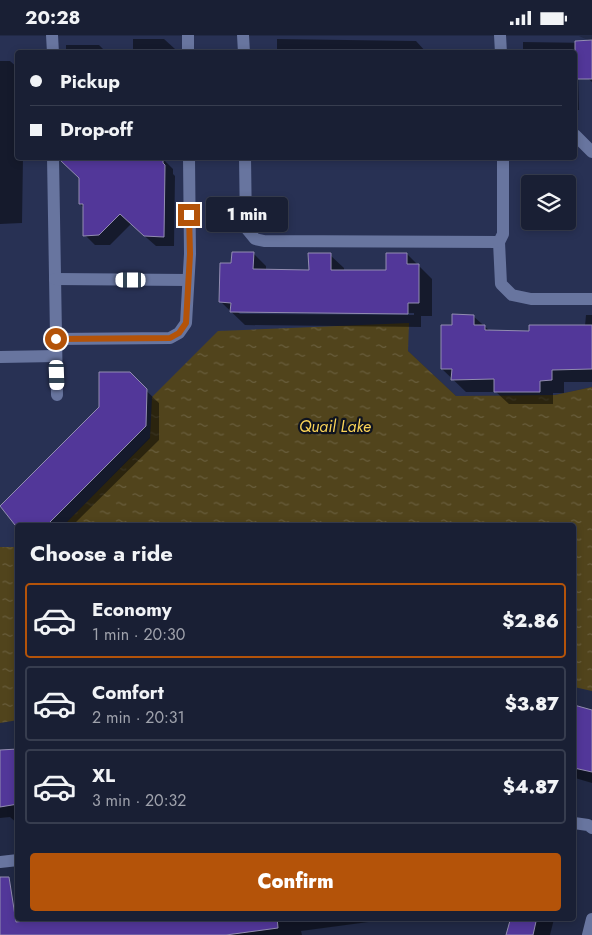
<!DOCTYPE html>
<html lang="en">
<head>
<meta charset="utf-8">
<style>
	:root { --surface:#191f34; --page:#262c40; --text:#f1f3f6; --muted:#9fa2ac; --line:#373d4f; --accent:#b45309 }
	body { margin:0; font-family:Jost,sans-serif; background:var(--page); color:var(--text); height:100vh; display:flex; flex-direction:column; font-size:19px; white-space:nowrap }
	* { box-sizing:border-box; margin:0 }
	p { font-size:16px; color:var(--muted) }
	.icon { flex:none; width:28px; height:28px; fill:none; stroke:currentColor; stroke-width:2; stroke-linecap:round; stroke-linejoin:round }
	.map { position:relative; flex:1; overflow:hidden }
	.panel { position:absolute; left:15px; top:488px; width:561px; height:398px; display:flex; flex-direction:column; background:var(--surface); border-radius:5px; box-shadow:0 2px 8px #0003,0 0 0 1px var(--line) }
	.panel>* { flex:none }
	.guide { position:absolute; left:15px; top:15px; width:562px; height:110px; border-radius:5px; box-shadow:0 2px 8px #0003,0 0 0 1px var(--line); display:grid; align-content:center; height:110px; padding:0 15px; background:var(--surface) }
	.controls { position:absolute; left:521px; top:140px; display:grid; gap:10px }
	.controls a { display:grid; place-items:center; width:55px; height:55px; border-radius:5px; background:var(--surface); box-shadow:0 2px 8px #0003,0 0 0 1px var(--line); font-size:25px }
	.end { position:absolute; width:22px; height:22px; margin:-11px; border:6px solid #b45309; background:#fff; box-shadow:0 0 0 2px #fff }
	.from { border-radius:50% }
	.bubble { position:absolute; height:35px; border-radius:5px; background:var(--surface); box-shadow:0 2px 8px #0003,0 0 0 1px var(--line); font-size:16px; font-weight:800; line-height:35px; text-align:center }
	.car { position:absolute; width:15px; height:30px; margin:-15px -8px; border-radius:6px; box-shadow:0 0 4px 1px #0007; background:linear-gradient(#fff 24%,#345 0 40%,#fff 0 76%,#345 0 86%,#fff 0) }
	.guide b { display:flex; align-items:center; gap:18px; height:48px; font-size:19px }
	.guide b+b { border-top:1px solid var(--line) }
	.guide i { width:12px; height:12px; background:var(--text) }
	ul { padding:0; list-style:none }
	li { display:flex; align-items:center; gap:15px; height:75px; margin:0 10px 8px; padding:0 5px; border:2px solid var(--line); border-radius:5px }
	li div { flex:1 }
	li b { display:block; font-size:19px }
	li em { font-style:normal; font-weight:800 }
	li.on { border-color:var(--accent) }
	li>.icon { width:45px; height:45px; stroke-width:1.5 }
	h2 { padding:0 15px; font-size:22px; line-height:60px }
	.button { display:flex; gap:10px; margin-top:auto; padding:10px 15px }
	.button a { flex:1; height:58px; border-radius:5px; background:var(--accent); color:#fff; font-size:20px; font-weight:800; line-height:58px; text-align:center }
	.status { display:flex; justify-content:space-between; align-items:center; height:35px; padding:0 25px; background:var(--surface); direction:ltr }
	.status svg { height:14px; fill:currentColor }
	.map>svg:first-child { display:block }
	.built { fill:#283154; fill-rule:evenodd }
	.water { fill:url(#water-ripples) }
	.shadow { fill:#0007; fill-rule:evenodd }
	.building { fill:#523799; stroke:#928db1 }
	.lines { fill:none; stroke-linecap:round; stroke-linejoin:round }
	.minor { stroke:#68759f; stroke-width:12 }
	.route { stroke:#b45309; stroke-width:6 }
	.labels { text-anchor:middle; stroke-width:4.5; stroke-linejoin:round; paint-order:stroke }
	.water-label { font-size:16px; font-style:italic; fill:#fad358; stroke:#0f131f }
</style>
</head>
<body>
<div class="status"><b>20:28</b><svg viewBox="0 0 49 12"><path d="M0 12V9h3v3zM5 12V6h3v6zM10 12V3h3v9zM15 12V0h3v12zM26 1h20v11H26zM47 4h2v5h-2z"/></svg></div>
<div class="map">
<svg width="592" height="900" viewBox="0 0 592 900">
	<defs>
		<pattern id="water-ripples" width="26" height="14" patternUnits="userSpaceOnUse" patternTransform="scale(1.25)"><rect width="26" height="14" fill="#51441c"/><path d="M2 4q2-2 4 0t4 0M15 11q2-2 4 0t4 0" fill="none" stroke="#695e3d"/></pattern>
	</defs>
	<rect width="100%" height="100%" fill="#212945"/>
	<!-- built -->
	<path class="built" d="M0,1H579L592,7V352L555,360L456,361L408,316V288L152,362L150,402L64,490H18L17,512H0ZM18,18H575V122H18ZM530,149H568V186H530Z"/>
	<!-- water -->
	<g class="water">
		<path d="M409,288L408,316L456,361L555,360L592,352V656L574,652V490H64L150,403L152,362L218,296Z"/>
		<path d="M0,512H17L18,685L0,688Z"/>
	</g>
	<!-- shadow -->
	<g class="shadow">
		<path d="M133,4H164L175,14V18H133Z"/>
		<path d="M277,4L416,6L427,18H277Z"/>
		<path d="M523,7L592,8V47L578,34L579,75H575V18H523Z"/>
		<path d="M66,10H99L107,18H66Z"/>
		<path d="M0,26H10L18,33V122H23L22,188L0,189Z"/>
		<path d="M134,122H161L173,134V139L175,141L174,211H156L131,189L110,210H95L85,200L84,173L80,169V143L94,126H134Z"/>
		<path d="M253,218L266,231V235L310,236L330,220L344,233V236H387L407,219L432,244V281H421V292L245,290L221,267L233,229ZM237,276L414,278V280L240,279Z"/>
		<path d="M586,280H592V347H564V358H553V369H509L496,357H466L442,334L453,291L473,281L490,296L530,297L585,291Z"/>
		<path d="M129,339L159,368V405L73,490L18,491L1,471L100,373Z"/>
		<path d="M574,671L592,676V748L575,743L574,750Z"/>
		<path d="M18,715V789L10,782L0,783V717Z"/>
		<path d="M13,872L18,876V882H24V887L67,882H406L301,896L302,900H0V874Z"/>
		<path d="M512,882H559L558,885L554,884L550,900H508Z"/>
	</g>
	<!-- building -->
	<g class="building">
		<path d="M592,5V44H575V6Z"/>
		<path d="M61,122H92L95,125L163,122V128L165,130L164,202L144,201L120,179L99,200L83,201V169H79V143L61,126Z"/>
		<path d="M232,217H254L253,234L309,235L308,218H331V235H386V218H407V229H419V268H408V279L230,277L231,268L219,267L220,228H231Z"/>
		<path d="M452,279L474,280V290H485V295L529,296V290H592V334L552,335V345L540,346V357H494V344L451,345L452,334H441V290H452Z"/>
		<path d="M99,337H130L147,354L146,391L47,490H15L0,471L99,372Z"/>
		<path d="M574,670L592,675V737L574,733Z"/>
		<path d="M18,714V769L0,772V715Z"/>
		<path d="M0,842H9L16,887L56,882H277L278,893L226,900H0Z"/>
		<path d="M511,882H537L533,900H506Z"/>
	</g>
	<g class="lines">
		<!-- minor -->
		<g class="minor">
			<path d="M52,0L53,18"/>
			<path d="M188,0V18"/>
			<path d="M243,0L244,18"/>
			<path d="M500,0L501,18"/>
			<path d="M575,100L592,117"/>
			<path d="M53,122L57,360"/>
			<path d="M245,122L246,193L255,204L264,206L499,207L501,249L512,260L531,264H592"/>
			<path d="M499,207L503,199V122"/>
			<path d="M55,244L188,245"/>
			<path d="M56,304L170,303L179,298L186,288L190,219L189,122"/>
			<path d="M0,322L56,321"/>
			<path d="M574,788L588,790L592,793"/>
			<path d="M0,827L18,825"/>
			<path d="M588,900L592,884"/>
		</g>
	</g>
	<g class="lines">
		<!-- route -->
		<path class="route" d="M56,304L170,303L179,298L186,288L190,219L189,180"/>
	</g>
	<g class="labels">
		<!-- water labels -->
		<g class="water-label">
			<text x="335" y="397">Quail Lake</text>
		</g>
	</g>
</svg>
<div class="controls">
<a><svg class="icon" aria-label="layers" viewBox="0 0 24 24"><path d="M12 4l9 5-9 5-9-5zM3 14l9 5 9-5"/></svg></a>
</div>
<i class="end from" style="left:56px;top:304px"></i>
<i class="end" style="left:189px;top:180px"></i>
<div class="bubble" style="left:206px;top:162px;width:82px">1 min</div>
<i class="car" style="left:131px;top:245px;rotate:270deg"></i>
<i class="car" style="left:57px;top:340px;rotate:178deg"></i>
<div class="guide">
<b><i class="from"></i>Pickup</b>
<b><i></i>Drop-off</b>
</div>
<section class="panel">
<h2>Choose a ride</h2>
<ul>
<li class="on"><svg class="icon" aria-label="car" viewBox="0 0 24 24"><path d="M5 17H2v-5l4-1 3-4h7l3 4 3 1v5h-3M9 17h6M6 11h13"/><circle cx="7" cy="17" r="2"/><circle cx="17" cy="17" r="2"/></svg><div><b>Economy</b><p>1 min · 20:30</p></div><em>$2.86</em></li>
<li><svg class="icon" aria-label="car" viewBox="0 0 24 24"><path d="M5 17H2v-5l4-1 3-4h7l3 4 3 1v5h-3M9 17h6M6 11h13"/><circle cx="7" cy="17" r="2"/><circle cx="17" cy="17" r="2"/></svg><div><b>Comfort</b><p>2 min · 20:31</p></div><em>$3.87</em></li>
<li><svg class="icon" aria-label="car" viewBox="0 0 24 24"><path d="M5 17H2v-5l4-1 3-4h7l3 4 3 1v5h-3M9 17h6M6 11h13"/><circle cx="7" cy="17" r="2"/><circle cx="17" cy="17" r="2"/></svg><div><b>XL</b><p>3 min · 20:32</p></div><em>$4.87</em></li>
</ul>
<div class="button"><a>Confirm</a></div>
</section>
</div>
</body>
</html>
